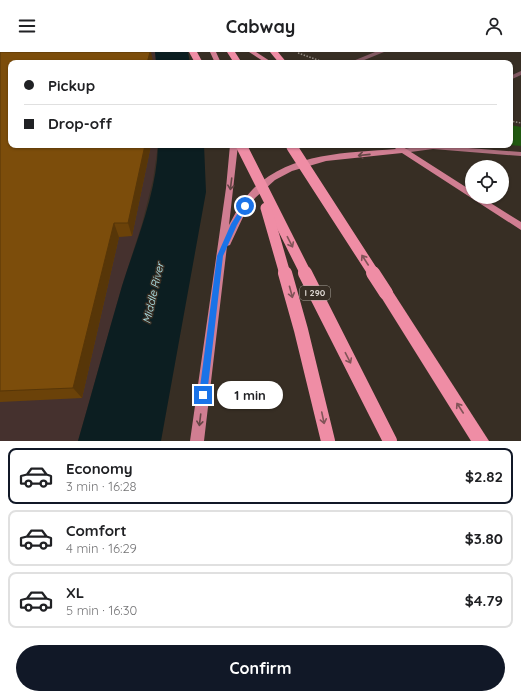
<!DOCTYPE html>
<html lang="en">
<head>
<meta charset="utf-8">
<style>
	:root { --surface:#fff; --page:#f6f6f6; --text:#202124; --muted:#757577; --line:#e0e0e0; --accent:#111827 }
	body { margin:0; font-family:Quicksand,sans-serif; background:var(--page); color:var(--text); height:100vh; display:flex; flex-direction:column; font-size:15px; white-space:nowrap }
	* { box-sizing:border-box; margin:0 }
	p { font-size:13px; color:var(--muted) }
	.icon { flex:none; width:22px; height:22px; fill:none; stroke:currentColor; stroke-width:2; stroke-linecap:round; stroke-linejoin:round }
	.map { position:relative; height:389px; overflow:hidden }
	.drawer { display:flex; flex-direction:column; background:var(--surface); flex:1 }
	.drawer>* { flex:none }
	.top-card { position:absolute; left:8px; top:8px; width:505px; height:88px; border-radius:8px; box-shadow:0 1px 3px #0004; display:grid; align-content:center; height:88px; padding:0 16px; background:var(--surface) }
	.controls { position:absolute; left:465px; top:108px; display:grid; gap:8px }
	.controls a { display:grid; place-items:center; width:44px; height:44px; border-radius:50%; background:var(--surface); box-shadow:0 1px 3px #0004; font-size:20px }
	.end { position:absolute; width:18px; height:18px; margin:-9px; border:5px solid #1a73e8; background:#fff; box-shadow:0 0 0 2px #fff }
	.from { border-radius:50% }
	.bubble { position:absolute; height:28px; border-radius:14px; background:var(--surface); box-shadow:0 1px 3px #0004; font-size:13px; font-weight:700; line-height:28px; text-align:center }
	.top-card b { display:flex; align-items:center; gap:14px; height:38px; font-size:15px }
	.top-card b+b { border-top:1px solid var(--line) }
	.top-card i { width:10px; height:10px; background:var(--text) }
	ul { padding:7px 0 0; list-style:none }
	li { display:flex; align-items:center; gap:12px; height:56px; margin:0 8px 6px; padding:0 8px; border:2px solid var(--line); border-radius:8px }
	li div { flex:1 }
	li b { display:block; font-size:15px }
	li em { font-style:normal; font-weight:700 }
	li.active { border-color:var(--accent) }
	li>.icon { width:36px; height:36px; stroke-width:1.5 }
	.button { display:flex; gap:8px; margin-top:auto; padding:8px 16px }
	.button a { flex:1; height:46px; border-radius:24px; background:var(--accent); color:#fff; font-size:16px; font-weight:700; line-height:46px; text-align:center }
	header { display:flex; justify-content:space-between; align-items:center; height:52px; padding:0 16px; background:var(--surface); font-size:18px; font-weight:700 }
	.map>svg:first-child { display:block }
	.industrial { fill:#45312e }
	.green { fill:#215810 }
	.water { fill:#0c1e21 }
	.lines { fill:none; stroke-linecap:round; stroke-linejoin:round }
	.path { stroke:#928a82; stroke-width:1.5; stroke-dasharray:1.5 1.5; stroke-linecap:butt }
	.lane { fill:#815861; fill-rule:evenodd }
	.secondary { fill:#ad6e7d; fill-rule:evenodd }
	.primary { fill:#d07e92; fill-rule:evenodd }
	.highway { fill:#ef8da5; fill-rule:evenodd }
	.highway-bridge-far2 { stroke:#ef8da5; stroke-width:8 }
	.highway-bridge-far1 { stroke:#ef8da5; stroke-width:11 }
	.highway-bridge { stroke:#ef8da5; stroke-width:14 }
	.wall { fill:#6b4209 }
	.shaded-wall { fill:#573608 }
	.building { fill:#7c4d0b; stroke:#573608 }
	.oneway { stroke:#654645 }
	.oneway2 { stroke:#815458 }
	.route { fill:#1a73e8 }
	.labels { text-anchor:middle; stroke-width:3; stroke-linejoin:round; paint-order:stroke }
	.shield { fill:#372e24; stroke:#aaa49c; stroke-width:1 }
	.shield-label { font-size:9px; font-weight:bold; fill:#dcd6d0 }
	.water-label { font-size:11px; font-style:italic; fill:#b5f0f7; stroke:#372e24 }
</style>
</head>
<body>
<header><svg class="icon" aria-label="menu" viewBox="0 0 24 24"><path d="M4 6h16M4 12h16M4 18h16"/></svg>Cabway<svg class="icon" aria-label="person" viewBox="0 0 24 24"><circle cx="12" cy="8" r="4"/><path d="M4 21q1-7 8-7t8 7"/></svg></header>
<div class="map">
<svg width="521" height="389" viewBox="0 0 521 389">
	<rect width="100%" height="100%" fill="#372e24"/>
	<!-- industrial -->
	<path class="industrial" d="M0,0H156V11H11V93H158L153,128L142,172L122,234L78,389H0Z"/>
	<!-- green -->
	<path class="green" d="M510,73L521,75V94L510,93Z"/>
	<!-- water -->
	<g class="water">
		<path d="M155,0H188L190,11H156Z"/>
		<path d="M158,93H204L206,140L161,389H78C93,337 107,285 122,234C136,189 157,141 158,93Z"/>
	</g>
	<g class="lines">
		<!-- path -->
		<g class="path">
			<path d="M298,1L326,11"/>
			<path d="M510,69L521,71"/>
		</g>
		<!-- lane -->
		<g class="lane">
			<path d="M375,0H384L357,11H348Z"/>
			<path d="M521,19V23L510,28V24Z"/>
		</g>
		<!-- secondary -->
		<path class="secondary" d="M430,93L521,100V104L433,97L403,101L399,99L403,97Z"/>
		<!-- primary -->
		<g class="primary">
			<path d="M210,0H216L221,11H215Z"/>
			<path d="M249,0H256L273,11H266Z"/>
			<path d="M230,93H238L229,173C236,160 243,147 253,137C290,100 348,101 396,97L394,95L395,93H400L472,139V145H481L521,170V178L402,101L326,109L292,119L275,128L255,146L244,163L230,193L227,194L204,389H190L226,136Z"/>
		</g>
		<!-- highway -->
		<g class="highway">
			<path d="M189,0H197L203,11H195Z"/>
			<path d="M227,0H235L242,11H234Z"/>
			<path d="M270,0H278L287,11H279Z"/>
			<path d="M386,236L391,237L489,389H471L381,245L379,241L381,237Z"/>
		</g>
		<!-- highway-bridge-far2 -->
		<g class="highway-bridge-far2">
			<path d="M241,93L242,96"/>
			<path d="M291,93L293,96"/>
		</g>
		<!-- highway-bridge-far1 -->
		<g class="highway-bridge-far1">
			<path d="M242,95L306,222"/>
			<path d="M292,95L374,222"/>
			<path d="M266,156L285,222"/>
		</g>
		<!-- highway-bridge -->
		<g class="highway-bridge">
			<path d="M285,221L301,278L328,389"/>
			<path d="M305,221L390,389"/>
			<path d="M373,221L386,241"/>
		</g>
	</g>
	<!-- wall -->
	<path class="wall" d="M0,0L153,9L152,11H11V93H151L132,184L119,185L82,346L0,350Z"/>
	<!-- shaded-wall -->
	<g class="shaded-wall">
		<path d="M150,0H151L153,9L152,11H147Z"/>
		<path d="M145,93H151L132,184L128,171Z"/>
		<path d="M114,171L119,185L82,346L73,336Z"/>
	</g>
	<!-- building -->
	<path class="building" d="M0,0H150L147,11H11V93H145L128,171H114L73,336L0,339Z"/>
	<!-- one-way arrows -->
	<defs><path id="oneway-shaft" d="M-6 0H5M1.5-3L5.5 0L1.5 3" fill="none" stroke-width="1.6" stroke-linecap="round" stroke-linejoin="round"/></defs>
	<g class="oneway">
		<use href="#oneway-shaft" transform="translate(364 103) rotate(174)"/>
		<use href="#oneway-shaft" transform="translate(231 132) rotate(97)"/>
		<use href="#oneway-shaft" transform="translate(200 368) rotate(97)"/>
	</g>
	<g class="oneway2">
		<use href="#oneway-shaft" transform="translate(290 190) rotate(63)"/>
		<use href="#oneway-shaft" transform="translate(365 208) rotate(-123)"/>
		<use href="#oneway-shaft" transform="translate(291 240) rotate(75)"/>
		<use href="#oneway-shaft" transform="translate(348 306) rotate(63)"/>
		<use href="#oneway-shaft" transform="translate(460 356) rotate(-123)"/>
		<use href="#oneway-shaft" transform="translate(323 366) rotate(78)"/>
	</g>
	<!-- route -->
	<path class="route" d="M245,152L248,154L237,173L223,204L207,343L206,346L203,347L200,346L199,343L217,204L231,172L243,153Z"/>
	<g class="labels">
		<!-- shield labels -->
		<rect class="shield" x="300" y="234" width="30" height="14" rx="3"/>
		<g class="shield-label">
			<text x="315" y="244">I 290</text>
		</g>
		<!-- water labels -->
		<g class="water-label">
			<text transform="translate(153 241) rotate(-77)" y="4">Middle River</text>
		</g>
	</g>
</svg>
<div class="controls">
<a><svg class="icon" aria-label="locate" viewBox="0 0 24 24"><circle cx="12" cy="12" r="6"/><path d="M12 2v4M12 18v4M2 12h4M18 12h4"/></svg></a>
</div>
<i class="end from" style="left:245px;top:154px"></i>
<i class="end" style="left:203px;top:343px"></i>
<div class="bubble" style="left:217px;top:329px;width:66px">1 min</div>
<div class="top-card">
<b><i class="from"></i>Pickup</b>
<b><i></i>Drop-off</b>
</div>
</div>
<section class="drawer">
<ul>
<li class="active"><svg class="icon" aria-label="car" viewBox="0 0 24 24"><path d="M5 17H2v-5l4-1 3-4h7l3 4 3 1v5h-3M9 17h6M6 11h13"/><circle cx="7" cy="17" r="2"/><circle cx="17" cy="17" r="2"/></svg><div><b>Economy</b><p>3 min · 16:28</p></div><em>$2.82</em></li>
<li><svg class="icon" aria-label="car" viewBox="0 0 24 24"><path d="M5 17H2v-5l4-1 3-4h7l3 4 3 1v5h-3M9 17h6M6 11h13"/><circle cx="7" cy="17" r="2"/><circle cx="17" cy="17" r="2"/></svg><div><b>Comfort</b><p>4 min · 16:29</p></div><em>$3.80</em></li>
<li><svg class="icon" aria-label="car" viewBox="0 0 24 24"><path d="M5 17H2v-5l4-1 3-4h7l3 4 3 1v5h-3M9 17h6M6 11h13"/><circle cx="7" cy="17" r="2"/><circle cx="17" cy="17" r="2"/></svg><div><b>XL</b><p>5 min · 16:30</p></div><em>$4.79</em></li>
</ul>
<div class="button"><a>Confirm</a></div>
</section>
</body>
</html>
